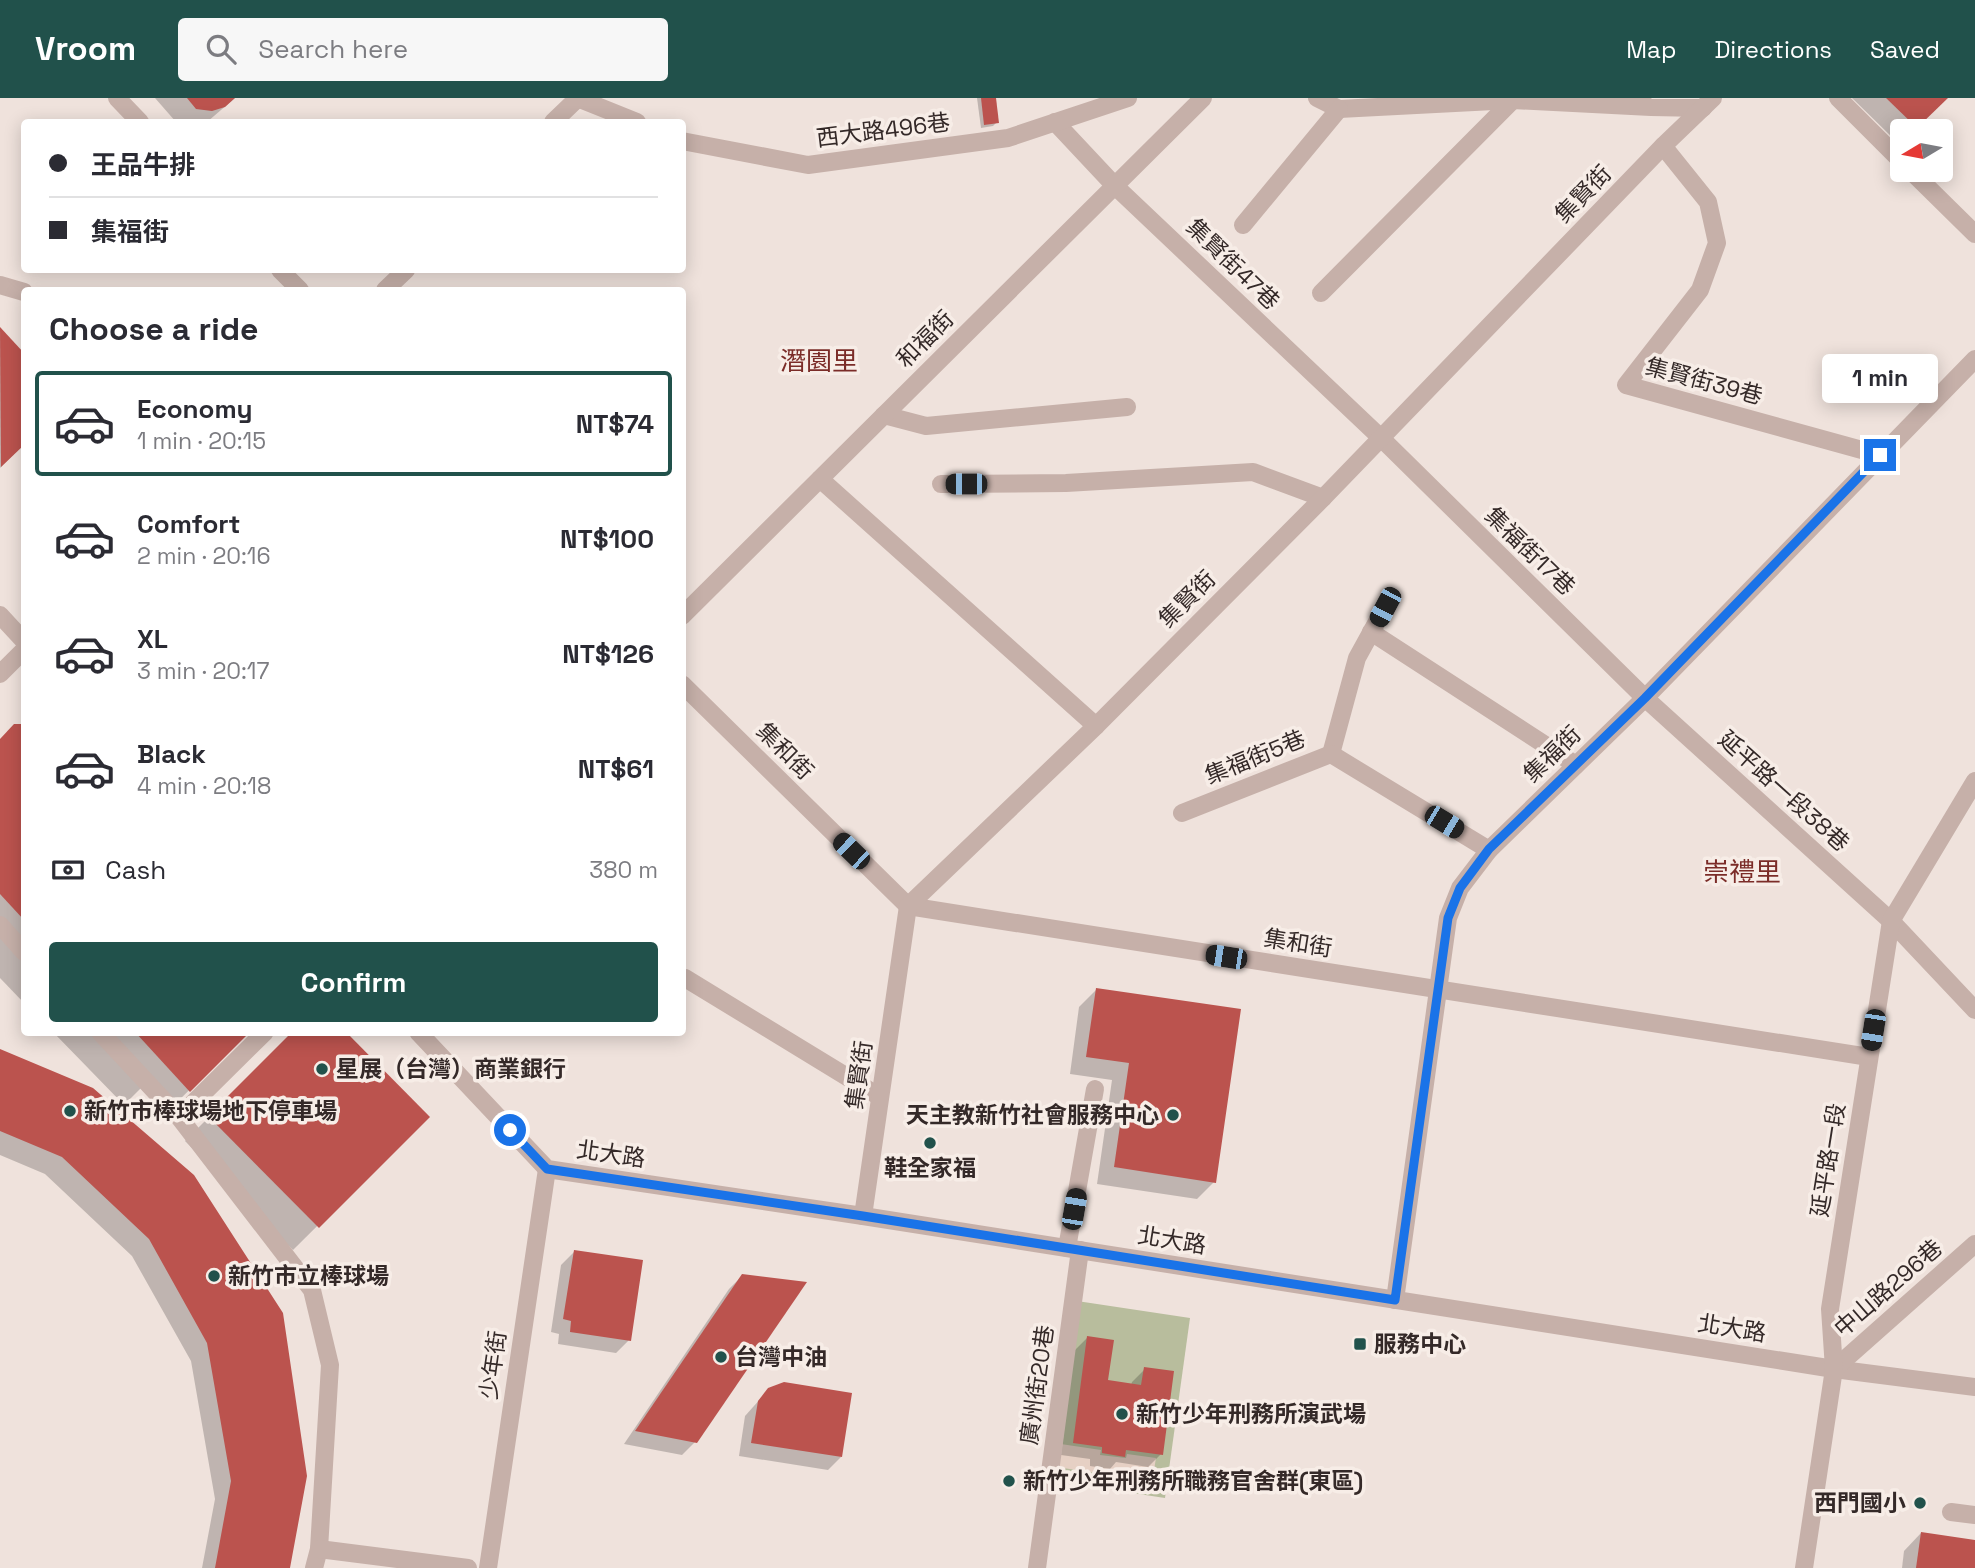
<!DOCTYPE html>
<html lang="en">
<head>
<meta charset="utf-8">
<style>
	:root { --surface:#fff; --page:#f7f7f7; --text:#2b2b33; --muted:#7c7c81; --line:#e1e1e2; --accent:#21514b }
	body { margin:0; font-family:"Space Grotesk","Noto Sans TC",sans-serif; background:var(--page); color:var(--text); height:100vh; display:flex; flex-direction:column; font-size:26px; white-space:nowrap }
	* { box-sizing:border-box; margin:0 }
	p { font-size:23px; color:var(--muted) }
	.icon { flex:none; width:38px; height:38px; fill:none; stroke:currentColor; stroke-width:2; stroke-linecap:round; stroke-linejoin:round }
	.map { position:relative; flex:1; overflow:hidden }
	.sheet { position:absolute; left:21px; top:189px; width:665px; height:749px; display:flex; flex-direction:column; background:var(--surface); border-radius:7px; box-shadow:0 4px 18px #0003 }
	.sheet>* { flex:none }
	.guide { position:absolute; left:21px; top:21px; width:665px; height:154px; border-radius:7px; box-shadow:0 4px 18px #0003; display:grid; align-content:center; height:154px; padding:0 28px; background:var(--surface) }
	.needle { width:46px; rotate:260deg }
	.tools { position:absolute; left:1890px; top:21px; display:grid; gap:14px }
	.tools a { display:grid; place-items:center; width:63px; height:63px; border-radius:7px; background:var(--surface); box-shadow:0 4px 18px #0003; font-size:35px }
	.end { position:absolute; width:32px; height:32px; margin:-16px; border:9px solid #1a73e8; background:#fff; box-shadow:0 0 0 4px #fff }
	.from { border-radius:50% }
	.bubble { position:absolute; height:49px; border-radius:7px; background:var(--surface); box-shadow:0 4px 18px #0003; font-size:23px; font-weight:700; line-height:49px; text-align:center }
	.car { position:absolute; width:21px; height:42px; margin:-21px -10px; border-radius:9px; box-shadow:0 0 5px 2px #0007; background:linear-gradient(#222 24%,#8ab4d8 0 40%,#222 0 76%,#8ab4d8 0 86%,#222 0) }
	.guide b { display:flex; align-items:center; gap:24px; height:66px; font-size:26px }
	.guide b+b { border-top:2px solid var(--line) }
	.guide i { width:18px; height:18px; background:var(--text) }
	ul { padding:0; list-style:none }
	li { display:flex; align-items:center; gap:21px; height:105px; margin:0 14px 10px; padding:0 14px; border:4px solid transparent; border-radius:7px }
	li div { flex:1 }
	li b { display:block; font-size:26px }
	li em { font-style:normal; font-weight:700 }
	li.on { border-color:var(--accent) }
	li>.icon { width:63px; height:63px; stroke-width:1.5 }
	h2 { padding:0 28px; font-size:32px; line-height:84px }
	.pay { display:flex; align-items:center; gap:18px; height:77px; padding:0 28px; font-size:26px }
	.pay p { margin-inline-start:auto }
	.action { display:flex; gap:14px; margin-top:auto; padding:14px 28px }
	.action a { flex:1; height:80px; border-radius:7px; background:var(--accent); color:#fff; font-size:28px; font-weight:700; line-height:80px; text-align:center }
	header { display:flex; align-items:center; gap:42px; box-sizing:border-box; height:98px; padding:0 35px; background:var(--accent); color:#fff }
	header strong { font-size:33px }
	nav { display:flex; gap:38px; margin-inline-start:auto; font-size:24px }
	.search { width:490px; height:63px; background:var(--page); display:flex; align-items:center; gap:18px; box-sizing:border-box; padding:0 24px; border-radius:7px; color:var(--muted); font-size:26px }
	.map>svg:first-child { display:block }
	.green { fill:#b8bd9d }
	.plaza { fill:#e6d0c4 }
	.shadow { fill:#0003 }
	.building { fill:#bb534e }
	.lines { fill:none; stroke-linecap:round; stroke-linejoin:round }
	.minor { stroke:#c6b0a9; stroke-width:18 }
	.route { stroke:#1a73e8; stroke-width:9 }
	.poi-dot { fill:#21514b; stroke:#f7ede7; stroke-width:2.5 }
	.labels { text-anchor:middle; stroke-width:7; stroke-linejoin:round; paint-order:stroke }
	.street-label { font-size:23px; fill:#342928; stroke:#f7ede7 }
	.poi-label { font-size:23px; font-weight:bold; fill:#342928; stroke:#f7ede7; text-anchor:start }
	.quarter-label { font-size:26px; fill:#7b2c28; stroke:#f7ede7 }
</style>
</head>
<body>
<header>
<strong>Vroom</strong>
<div class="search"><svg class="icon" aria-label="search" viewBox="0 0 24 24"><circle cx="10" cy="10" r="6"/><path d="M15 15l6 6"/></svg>Search here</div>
<nav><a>Map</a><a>Directions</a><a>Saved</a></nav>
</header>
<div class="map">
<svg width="1975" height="1470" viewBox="0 0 1975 1470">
	<rect width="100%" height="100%" fill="#efe2dc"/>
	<!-- green -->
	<path class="green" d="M1077,1203L1190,1220L1165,1400L1053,1383Z"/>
	<!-- plaza -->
	<path class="plaza" d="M1054,1345L1101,1352L1100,1357L1126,1360L1127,1356L1156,1360L1150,1396L1128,1392L1129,1380L1050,1368Z"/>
	<!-- shadow -->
	<g class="shadow">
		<path d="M155,0H235L207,24H176Z"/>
		<path d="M977,0H994L997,24L993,28L981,30Z"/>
		<path d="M1852,0H1946L1912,33H1902V43L1899,46Z"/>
		<path d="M0,231L24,258V346L0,370Z"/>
		<path d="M24,627V905L0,880V643L15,628Z"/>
		<path d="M1096,892L1214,1084L1197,1101L1097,1086L1112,982L1070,976L1079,909Z"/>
		<path d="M53,934H248L165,1016L141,990L124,1007Z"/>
		<path d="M294,934L427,1019L293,1152L185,1043Z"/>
		<path d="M0,952L193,1078L288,1470H202L215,1401L191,1263L132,1158L45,1076L0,1057Z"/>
		<path d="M574,1154L629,1242L616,1255L558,1246L559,1236L551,1234L561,1167Z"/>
		<path d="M742,1178L696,1343L682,1357L624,1346L729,1191Z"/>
		<path d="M1087,1240L1106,1284L1131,1287L1132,1284L1145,1271L1161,1356L1148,1369L1116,1364L1110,1371L1090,1368V1361L1061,1357L1074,1253Z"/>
		<path d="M769,1291L841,1359L828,1372L739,1358L745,1318Z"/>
		<path d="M1921,1435L1975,1443V1470H1902L1904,1453Z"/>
	</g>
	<!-- building -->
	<g class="building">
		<path d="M187,0H235L225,9L212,13L196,11Z"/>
		<path d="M981,0H996L999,25L984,27Z"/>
		<path d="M1886,0H1948L1917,30Z"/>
		<path d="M0,229L24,255V347L1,369Z"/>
		<path d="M14,626H24V822L0,796V641Z"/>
		<path d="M1096,890L1241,911L1216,1085L1114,1069L1129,965L1086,959Z"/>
		<path d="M135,934H250L190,994Z"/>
		<path d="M292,934H346L430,1019L319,1130L208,1018Z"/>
		<path d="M0,951L93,990L194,1077L283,1215L307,1378L290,1470H215L231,1383L207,1245L149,1141L62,1059L0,1033Z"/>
		<path d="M574,1152L643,1162L631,1243L570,1234L571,1223L563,1221Z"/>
		<path d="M742,1176L807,1184L697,1345L635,1333Z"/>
		<path d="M1087,1238L1114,1242L1108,1282L1141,1287L1144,1269L1174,1273L1163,1357L1126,1352L1125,1359L1102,1355V1349L1073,1345Z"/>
		<path d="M784,1284L852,1295L842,1359L751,1345L758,1303L768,1290Z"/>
		<path d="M1921,1434L1975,1442V1470H1916Z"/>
	</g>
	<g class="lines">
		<!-- minor -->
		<g class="minor">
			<path d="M117,0L140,24"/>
			<path d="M577,0L637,24"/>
			<path d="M1317,0L1339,11L1513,2L1651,9L1703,10"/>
			<path d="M1838,0L1902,64"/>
			<path d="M553,24L578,0"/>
			<path d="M1055,24L1115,88L1381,340L1645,600L1891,823L1975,912"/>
			<path d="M682,43L808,67L1008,40L1128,0"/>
			<path d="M1663,48L1708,104L1717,145L1700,192L1626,287L1880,357"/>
			<path d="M1910,72L1975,136"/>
			<path d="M1243,127L1339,11"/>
			<path d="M280,172L300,192"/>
			<path d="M0,187L24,194"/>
			<path d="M385,192L406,172"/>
			<path d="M1321,195L1513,2"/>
			<path d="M884,317L926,328L1127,309"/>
			<path d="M820,381L1096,628"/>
			<path d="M941,386L1066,385L1253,374L1323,400"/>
			<path d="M0,517L24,543"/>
			<path d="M682,518L1203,0"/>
			<path d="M1371,534L1576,667"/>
			<path d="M0,576L24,552"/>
			<path d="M682,586L908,808L1869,959"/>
			<path d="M1331,656L1357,560L1385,509"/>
			<path d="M1182,715L1331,656L1489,752"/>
			<path d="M0,827L24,854"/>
			<path d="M685,880L880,999"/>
			<path d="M100,934L179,1019L312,1192L330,1267L319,1451L314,1470"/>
			<path d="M418,934L547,1071L863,1118L1834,1271L1975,1289"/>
			<path d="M179,1019L265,934"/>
			<path d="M863,1118L908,808L1096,628L1323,400L1663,48L1713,0"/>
			<path d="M1067,1150L1095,991"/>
			<path d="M1395,1202L1448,820L1460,790L1489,752L1645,600L1975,261"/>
			<path d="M1834,1271L1975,1146"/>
			<path d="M1951,1414L1975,1417"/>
			<path d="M319,1451L468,1470"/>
			<path d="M488,1470L547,1071"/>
			<path d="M1037,1470L1080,1152"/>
			<path d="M1804,1470L1834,1271L1830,1211L1891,823L1975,683"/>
		</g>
	</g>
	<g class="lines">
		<!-- route -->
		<path class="route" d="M510,1032L547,1071L863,1118L1395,1202L1448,820L1460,790L1489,751L1645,600L1880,357"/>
	</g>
	<!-- markers -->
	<g class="poi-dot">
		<circle cx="322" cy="971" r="7"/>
		<circle cx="70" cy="1013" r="7"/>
		<circle cx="1173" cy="1017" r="7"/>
		<circle cx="930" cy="1045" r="7"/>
		<circle cx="214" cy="1178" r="7"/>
		<rect x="1353" y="1239" width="14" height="14" rx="3.5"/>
		<circle cx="721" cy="1259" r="7"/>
		<circle cx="1122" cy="1316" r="7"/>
		<circle cx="1009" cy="1383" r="7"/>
		<circle cx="1920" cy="1405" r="7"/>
	</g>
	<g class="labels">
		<!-- street labels -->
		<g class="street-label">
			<text transform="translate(883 32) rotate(-7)" y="8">西大路496巷</text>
			<text transform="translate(1583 96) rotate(-46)" y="8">集賢街</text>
			<text transform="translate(1233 166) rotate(44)" y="8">集賢街47巷</text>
			<text transform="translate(925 241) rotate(-45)" y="8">和福街</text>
			<text transform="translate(1704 283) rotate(15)" y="8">集賢街39巷</text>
			<text transform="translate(1530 453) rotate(44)" y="8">集福街17巷</text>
			<text transform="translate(1187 501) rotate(-45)" y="8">集賢街</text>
			<text transform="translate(785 653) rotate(45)" y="8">集和街</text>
			<text transform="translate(1552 656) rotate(-44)" y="8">集福街</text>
			<text transform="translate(1255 659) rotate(-22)" y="8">集福街5巷</text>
			<text transform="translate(1784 693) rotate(42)" y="8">延平路一段38巷</text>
			<text transform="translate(1298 845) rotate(9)" y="8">集和街</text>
			<text transform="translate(859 977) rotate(-82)" y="8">集賢街</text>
			<text transform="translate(611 1056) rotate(8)" y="8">北大路</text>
			<text transform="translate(1828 1062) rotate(-81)" y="8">延平路一段</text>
			<text transform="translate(1172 1142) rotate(9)" y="8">北大路</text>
			<text transform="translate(1888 1190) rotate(-41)" y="8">中山路296巷</text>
			<text transform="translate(1732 1230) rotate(9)" y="8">北大路</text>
			<text transform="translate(493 1267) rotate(-82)" y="8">少年街</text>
			<text transform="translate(1037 1287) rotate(-82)" y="8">廣州街20巷</text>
		</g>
		<!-- poi labels -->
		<g class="poi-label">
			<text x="336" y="979">星展（台灣）商業銀行</text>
			<text x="84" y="1021">新竹市棒球場地下停車場</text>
			<text x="1159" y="1025" text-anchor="end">天主教新竹社會服務中心</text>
			<text x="930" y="1078" text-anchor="middle">鞋全家福</text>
			<text x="228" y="1186">新竹市立棒球場</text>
			<text x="1374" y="1254">服務中心</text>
			<text x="735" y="1267">台灣中油</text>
			<text x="1136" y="1324">新竹少年刑務所演武場</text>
			<text x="1023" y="1391">新竹少年刑務所職務官舍群(東區)</text>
			<text x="1906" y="1413" text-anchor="end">西門國小</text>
		</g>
		<!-- quarter labels -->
		<g class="quarter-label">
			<text x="819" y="272">潛園里</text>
			<text x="1742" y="783">崇禮里</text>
		</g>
	</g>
</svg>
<div class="tools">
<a><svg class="needle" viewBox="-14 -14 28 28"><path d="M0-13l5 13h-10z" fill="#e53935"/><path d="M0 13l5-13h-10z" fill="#7c7c81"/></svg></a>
</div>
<i class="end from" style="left:510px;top:1032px"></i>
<i class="end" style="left:1880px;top:357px"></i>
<div class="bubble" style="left:1822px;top:256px;width:116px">1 min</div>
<i class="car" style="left:966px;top:386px;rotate:270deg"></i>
<i class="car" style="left:1385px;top:509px;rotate:208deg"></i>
<i class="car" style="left:1444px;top:724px;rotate:121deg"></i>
<i class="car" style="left:851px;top:753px;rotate:314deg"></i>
<i class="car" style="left:1226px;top:859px;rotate:279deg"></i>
<i class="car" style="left:1873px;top:932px;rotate:189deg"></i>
<i class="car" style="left:1074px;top:1111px;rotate:10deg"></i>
<div class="guide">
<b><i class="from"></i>王品牛排</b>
<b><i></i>集福街</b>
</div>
<section class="sheet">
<h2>Choose a ride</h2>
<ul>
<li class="on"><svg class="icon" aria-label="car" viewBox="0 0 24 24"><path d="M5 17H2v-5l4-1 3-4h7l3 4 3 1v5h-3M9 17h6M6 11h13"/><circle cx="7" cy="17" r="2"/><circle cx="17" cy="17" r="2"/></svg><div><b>Economy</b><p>1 min · 20:15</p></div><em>NT$74</em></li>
<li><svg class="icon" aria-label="car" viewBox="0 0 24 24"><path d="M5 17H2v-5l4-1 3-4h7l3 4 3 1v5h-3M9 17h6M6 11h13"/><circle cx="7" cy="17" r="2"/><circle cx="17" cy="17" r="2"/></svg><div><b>Comfort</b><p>2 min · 20:16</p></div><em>NT$100</em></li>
<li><svg class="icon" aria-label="car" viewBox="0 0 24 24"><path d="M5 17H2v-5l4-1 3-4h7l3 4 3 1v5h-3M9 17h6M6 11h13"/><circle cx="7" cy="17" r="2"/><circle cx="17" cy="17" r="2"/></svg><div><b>XL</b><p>3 min · 20:17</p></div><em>NT$126</em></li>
<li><svg class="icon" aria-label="car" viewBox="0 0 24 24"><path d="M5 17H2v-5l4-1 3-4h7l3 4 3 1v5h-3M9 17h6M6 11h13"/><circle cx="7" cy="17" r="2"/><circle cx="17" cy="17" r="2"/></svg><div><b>Black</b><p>4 min · 20:18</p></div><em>NT$61</em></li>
</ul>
<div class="pay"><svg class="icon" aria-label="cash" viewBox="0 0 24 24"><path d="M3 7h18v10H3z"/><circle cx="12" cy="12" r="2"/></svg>Cash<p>380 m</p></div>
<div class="action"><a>Confirm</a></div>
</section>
</div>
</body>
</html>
